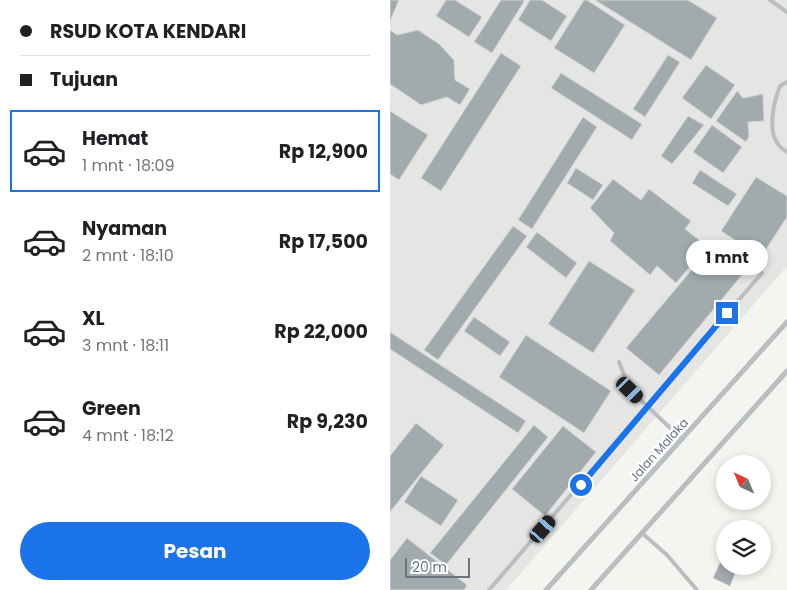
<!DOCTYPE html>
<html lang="id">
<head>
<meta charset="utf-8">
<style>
	:root { --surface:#fff; --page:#f6f6f6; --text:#202124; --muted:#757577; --line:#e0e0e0; --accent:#1a73e8 }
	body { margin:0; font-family:Poppins,sans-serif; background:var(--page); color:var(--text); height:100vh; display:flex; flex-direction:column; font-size:19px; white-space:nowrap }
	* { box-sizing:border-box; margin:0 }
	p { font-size:16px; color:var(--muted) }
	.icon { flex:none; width:28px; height:28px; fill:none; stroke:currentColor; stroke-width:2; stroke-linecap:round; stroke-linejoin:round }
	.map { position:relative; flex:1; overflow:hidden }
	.details { display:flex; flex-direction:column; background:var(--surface); width:390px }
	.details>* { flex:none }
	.banner { display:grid; align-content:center; height:110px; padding:0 20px; background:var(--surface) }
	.needle { width:32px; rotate:316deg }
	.tools { position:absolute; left:326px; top:455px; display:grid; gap:10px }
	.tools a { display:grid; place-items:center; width:55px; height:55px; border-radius:50%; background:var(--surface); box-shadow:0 2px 8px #0003; font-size:25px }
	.scale { position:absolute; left:15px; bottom:12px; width:65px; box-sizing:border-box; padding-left:5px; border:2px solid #66777f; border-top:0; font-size:14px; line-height:18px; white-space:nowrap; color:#66777f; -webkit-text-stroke:4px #fff; paint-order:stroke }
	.end { position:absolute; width:22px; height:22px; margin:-11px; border:6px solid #1a73e8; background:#fff; box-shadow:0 0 0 2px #fff }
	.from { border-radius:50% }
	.bubble { position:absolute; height:35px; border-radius:18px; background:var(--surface); box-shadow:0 2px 8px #0003; font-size:16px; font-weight:700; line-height:35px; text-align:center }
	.car { position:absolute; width:15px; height:30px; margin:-15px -8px; border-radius:6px; box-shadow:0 0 4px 1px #0007; background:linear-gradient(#222 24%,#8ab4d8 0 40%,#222 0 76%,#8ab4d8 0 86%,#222 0) }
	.banner b { display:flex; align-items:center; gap:18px; height:48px; font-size:19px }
	.banner b+b { border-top:1px solid var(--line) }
	.banner i { width:12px; height:12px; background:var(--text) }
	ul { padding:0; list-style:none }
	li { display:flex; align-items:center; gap:15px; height:82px; margin:0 10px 8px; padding:0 10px; border:2px solid transparent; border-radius:0px }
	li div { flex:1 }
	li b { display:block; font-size:19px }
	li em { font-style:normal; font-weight:700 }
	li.on { border-color:var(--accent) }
	li>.icon { width:45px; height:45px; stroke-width:1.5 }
	.button { display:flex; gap:10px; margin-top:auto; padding:10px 20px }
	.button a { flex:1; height:58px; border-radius:30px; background:var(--accent); color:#fff; font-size:20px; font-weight:700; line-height:58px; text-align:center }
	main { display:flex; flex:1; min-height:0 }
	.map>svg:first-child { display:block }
	.built { fill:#e5e5e4 }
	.building { fill:#a1aaad; stroke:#d5d5d3 }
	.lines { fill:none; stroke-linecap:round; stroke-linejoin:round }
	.lane { stroke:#b9bec0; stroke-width:4 }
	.street { stroke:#b9bec0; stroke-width:5 }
	.route { stroke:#1a73e8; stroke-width:6 }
	.labels { text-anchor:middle; stroke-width:5; stroke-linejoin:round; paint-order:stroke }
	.street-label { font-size:12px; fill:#66777f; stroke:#fff }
</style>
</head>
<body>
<main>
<section class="details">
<div class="banner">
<b><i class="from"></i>RSUD KOTA KENDARI</b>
<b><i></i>Tujuan</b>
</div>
<ul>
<li class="on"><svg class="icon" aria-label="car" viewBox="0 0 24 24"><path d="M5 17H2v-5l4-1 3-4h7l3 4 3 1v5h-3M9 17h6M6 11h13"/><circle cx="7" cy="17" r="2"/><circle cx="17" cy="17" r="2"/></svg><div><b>Hemat</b><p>1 mnt · 18:09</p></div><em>Rp 12,900</em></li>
<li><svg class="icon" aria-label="car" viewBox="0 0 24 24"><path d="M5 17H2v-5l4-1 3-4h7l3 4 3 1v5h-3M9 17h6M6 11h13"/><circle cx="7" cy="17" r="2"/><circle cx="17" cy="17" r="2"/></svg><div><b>Nyaman</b><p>2 mnt · 18:10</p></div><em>Rp 17,500</em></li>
<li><svg class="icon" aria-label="car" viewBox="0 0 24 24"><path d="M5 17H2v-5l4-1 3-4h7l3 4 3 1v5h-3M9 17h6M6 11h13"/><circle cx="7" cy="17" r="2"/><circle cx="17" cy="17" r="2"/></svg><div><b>XL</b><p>3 mnt · 18:11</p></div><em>Rp 22,000</em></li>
<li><svg class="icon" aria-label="car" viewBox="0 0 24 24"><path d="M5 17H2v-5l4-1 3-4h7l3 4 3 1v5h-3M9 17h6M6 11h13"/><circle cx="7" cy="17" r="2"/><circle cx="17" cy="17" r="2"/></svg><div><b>Green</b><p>4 mnt · 18:12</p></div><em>Rp 9,230</em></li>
</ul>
<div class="button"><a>Pesan</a></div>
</section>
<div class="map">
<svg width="397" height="590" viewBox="0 0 397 590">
	<rect width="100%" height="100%" fill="#f4f4f1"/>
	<!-- built -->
	<path class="built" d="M0,0H397V266L116,590H0Z"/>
	<!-- building -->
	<g class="building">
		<path d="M0,0H9L0,21Z"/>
		<path d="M56,0H65L92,17L79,37L46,16Z"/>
		<path d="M111,0H135L102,53L84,42Z"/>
		<path d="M140,0H152L177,16L161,41L128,20Z"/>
		<path d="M194,0H197L235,25L204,73L164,48Z"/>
		<path d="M205,0H298L327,18L301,60Z"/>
		<path d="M0,30L7,35L28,30L49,44L64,60L65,80L80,89L70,105L57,97L31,105L0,84Z"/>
		<path d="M111,53L131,66L51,191L31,178Z"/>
		<path d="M278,55L290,62L255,117L243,109Z"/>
		<path d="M316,65L345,85L321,119L292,98Z"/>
		<path d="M171,73L252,124L242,140L161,88Z"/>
		<path d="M347,91L353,98L373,94L374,121L358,122L359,137L356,142L326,121Z"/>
		<path d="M0,111L38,135L9,180L0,174Z"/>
		<path d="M298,116L314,125L282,164L271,156Z"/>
		<path d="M193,117L207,127L142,229L128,220Z"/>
		<path d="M322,125L352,147L333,173L303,152Z"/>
		<path d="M186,168L213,185L203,200L177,183Z"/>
		<path d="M310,170L347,194L338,206L302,183Z"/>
		<path d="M366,177L397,196V217L371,257L331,231Z"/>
		<path d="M223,179L251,200L259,189L301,221L295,229L317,246L286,283L267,266L260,275L220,241L224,233L200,208Z"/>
		<path d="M123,226L137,236L48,360L34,350Z"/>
		<path d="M147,232L187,263L176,278L136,247Z"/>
		<path d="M325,242L357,269L269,375L236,348Z"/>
		<path d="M199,261L245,290L203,353L158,324Z"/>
		<path d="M84,317L120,342L110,356L74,331Z"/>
		<path d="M0,332L136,421L128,433L0,349Z"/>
		<path d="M136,335L221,391L194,433L109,377Z"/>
		<path d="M26,423L54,445L0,512V456Z"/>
		<path d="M144,425L158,437L56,565L40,553Z"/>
		<path d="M173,426L206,452L155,516L122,489Z"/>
		<path d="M31,476L68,500L51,526L14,502Z"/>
		<path d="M17,538L77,585L74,590H0V560Z"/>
		<path d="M334,554L335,555V566H348L340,586L323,578Z"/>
	</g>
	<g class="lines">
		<!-- lane -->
		<g class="lane">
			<path d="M380,0L397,12"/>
			<path d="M397,82L390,86C384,101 377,130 388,144C390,147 394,150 397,152"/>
			<path d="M229,362L240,390L292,439"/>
			<path d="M252,533L277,555L307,590"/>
			<path d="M99,590L372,273"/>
		</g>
		<!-- street -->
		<g class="street">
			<path d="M156,590L397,322"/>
			<path d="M201,590L397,371"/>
		</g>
	</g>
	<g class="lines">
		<!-- route -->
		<path class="route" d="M191,485L337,313"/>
	</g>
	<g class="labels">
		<!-- street labels -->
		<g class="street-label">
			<text transform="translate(269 450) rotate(-48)" y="4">Jalan Malaka</text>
		</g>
	</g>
</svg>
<div class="tools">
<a><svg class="needle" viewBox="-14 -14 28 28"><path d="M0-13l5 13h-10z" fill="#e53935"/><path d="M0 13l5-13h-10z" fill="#757577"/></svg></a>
<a><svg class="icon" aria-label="layers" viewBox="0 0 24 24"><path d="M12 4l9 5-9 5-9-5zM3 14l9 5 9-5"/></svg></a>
</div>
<div class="scale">20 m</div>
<i class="end from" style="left:191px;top:485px"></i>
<i class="end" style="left:337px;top:313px"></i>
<div class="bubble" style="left:296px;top:240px;width:82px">1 mnt</div>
<i class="car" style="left:240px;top:390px;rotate:134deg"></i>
<i class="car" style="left:153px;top:529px;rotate:41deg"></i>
</div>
</main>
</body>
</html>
